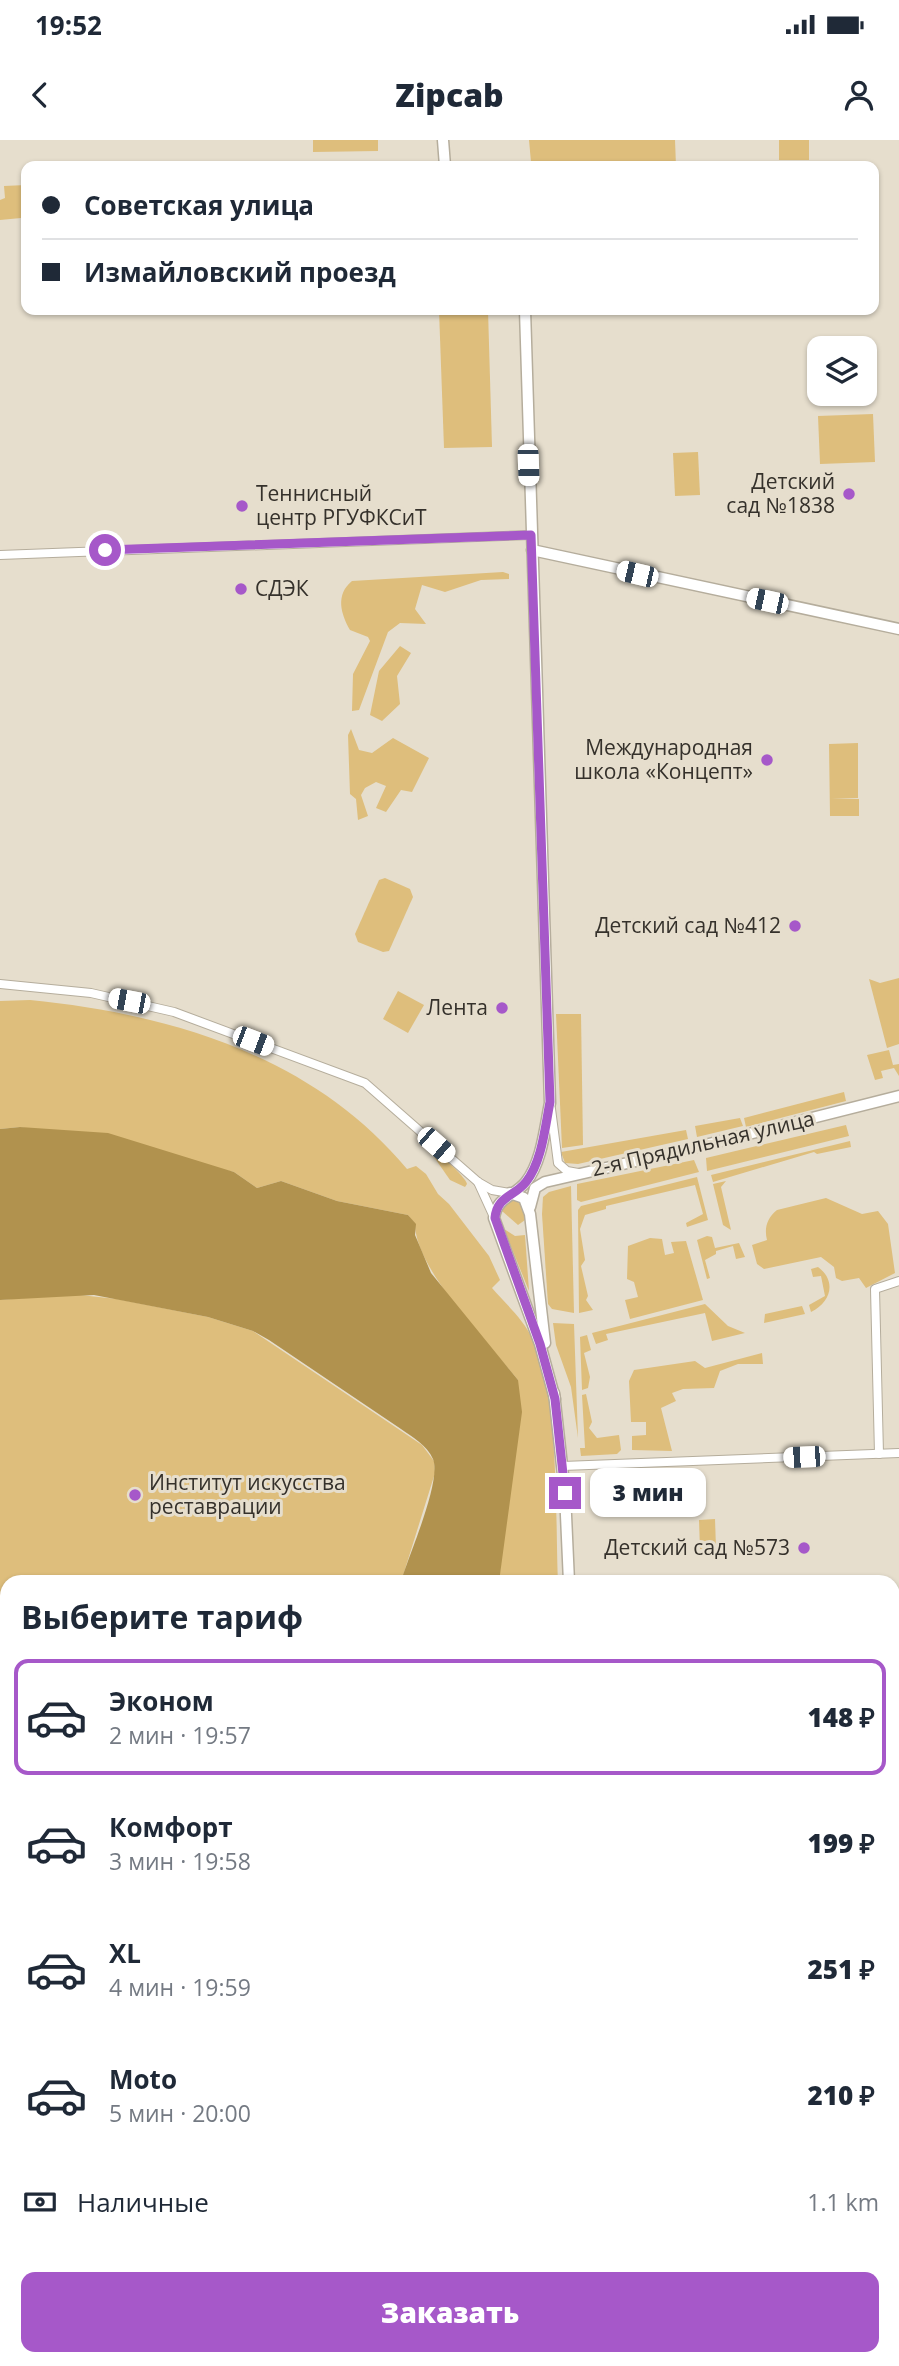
<!DOCTYPE html>
<html lang="ru">
<head>
<meta charset="utf-8">
<style>
	:root { --surface:#fff; --page:#f6f6f7; --text:#1f2937; --muted:#747a83; --line:#e0e1e3; --accent:#a658c9 }
	body { margin:0; font-family:"Open Sans",sans-serif; background:var(--page); color:var(--text); height:100vh; display:flex; flex-direction:column; font-size:26px; white-space:nowrap }
	* { box-sizing:border-box; margin:0 }
	p { font-size:23px; color:var(--muted) }
	.icon { flex:none; width:38px; height:38px; fill:none; stroke:currentColor; stroke-width:2; stroke-linecap:round; stroke-linejoin:round }
	.map { position:relative; flex:1; overflow:hidden }
	.details { position:absolute; left:0px; top:1435px; width:900px; height:791px; display:flex; flex-direction:column; background:var(--surface); border-radius:21px 21px 0 0; box-shadow:0 2px 5px #0004 }
	.details>* { flex:none }
	.banner { position:absolute; left:21px; top:21px; width:858px; height:154px; border-radius:14px; box-shadow:0 2px 5px #0004; display:grid; align-content:center; height:154px; padding:0 21px; background:var(--surface) }
	.buttons { position:absolute; left:807px; top:196px; display:grid; gap:14px }
	.buttons a { display:grid; place-items:center; width:70px; height:70px; border-radius:14px; background:var(--surface); box-shadow:0 2px 5px #0004; font-size:35px }
	.end { position:absolute; width:32px; height:32px; margin:-16px; border:9px solid #a658c9; background:#fff; box-shadow:0 0 0 4px #fff }
	.from { border-radius:50% }
	.bubble { position:absolute; height:49px; border-radius:14px; background:var(--surface); box-shadow:0 2px 5px #0004; font-size:23px; font-weight:800; line-height:49px; text-align:center }
	.car { position:absolute; width:21px; height:42px; margin:-21px -10px; border-radius:9px; box-shadow:0 0 5px 2px #0007; background:linear-gradient(#fff 24%,#345 0 40%,#fff 0 76%,#345 0 86%,#fff 0) }
	.banner b { display:flex; align-items:center; gap:24px; height:66px; font-size:26px }
	.banner b+b { border-top:2px solid var(--line) }
	.banner i { width:18px; height:18px; background:var(--text) }
	ul { padding:0; list-style:none }
	li { display:flex; align-items:center; gap:21px; height:116px; margin:0 14px 10px; padding:0 7px; border:4px solid transparent; border-radius:14px }
	li div { flex:1 }
	li b { display:block; font-size:26px }
	li em { font-style:normal; font-weight:800 }
	li.on { border-color:var(--accent) }
	li>.icon { width:63px; height:63px; stroke-width:1.5 }
	h2 { padding:0 21px; font-size:32px; line-height:84px }
	.pay { display:flex; align-items:center; gap:18px; height:77px; padding:0 21px; font-size:26px }
	.pay p { margin-inline-start:auto }
	.action { display:flex; gap:14px; margin-top:auto; padding:14px 21px }
	.action a { flex:1; height:80px; border-radius:14px; background:var(--accent); color:#fff; font-size:28px; font-weight:800; line-height:80px; text-align:center }
	.status { display:flex; justify-content:space-between; align-items:center; height:49px; padding:0 35px; background:var(--surface); direction:ltr }
	.status svg { height:19px; fill:currentColor }
	header { display:flex; justify-content:space-between; align-items:center; height:91px; padding:0 21px; background:var(--surface); font-size:32px; font-weight:800 }
	.map>svg:first-child { display:block }
	.green { fill:#debe7c }
	.water { fill:#b1924e }
	.lines { fill:none; stroke-linecap:round; stroke-linejoin:round }
	.river { stroke:#b1924e; stroke-width:16 }
	.street-casing { stroke:#b5ad9c; stroke-width:10 }
	.secondary-casing { stroke:#b5ad9c; stroke-width:13 }
	.street { stroke:#fff; stroke-width:8 }
	.secondary { stroke:#fff; stroke-width:10 }
	.tram { stroke:#898377; stroke-width:2 }
	.rail { stroke:#898377; stroke-width:2.5; stroke-dasharray:3.5 7; stroke-linecap:butt }
	.route { stroke:#a658c9; stroke-width:9 }
	.poi-dot { fill:#a658c9; stroke:#e6decd; stroke-width:2.5 }
	.labels { text-anchor:middle; stroke-width:6; stroke-linejoin:round; paint-order:stroke }
	.poi-label { font-size:21px; fill:#35312b; stroke:#e6decd; text-anchor:end }
	.street-label { font-size:21px; fill:#35312b; stroke:#e6decd }
</style>
</head>
<body>
<div class="status"><b>19:52</b><svg viewBox="0 0 49 12"><path d="M0 12V9h3v3zM5 12V6h3v6zM10 12V3h3v9zM15 12V0h3v12zM26 1h20v11H26zM47 4h2v5h-2z"/></svg></div>
<header><svg class="icon" aria-label="back" viewBox="0 0 24 24"><path d="M15 5l-7 7 7 7"/></svg>Zipcab<svg class="icon" aria-label="person" viewBox="0 0 24 24"><circle cx="12" cy="8" r="4"/><path d="M4 21q1-7 8-7t8 7"/></svg></header>
<div class="map">
<svg width="899" height="2226" viewBox="0 0 899 2226">
	<rect width="100%" height="100%" fill="#e6decd"/>
	<!-- green -->
	<g class="green">
		<path d="M313,0H378V11L313,12Z"/>
		<path d="M529,0H675L676,26H551L531,22Z"/>
		<rect x="779" y="0" width="30" height="20"/>
		<path d="M26,45V73L21,78L0,80V60L5,58L4,46Z"/>
		<path d="M439,170H488L492,307L444,308Z"/>
		<path d="M873,274L875,322L820,324L818,276Z"/>
		<path d="M698,312L700,355L675,356L673,313Z"/>
		<path d="M503,432L509,434V439L481,440L445,452L422,445L415,469L426,484L400,483L388,492L359,570L352,571L353,534L370,501L368,497L350,490C341,474 335,455 352,441Z"/>
		<path d="M400,506L411,513L397,536L400,564L382,581L370,575L379,531Z"/>
		<path d="M351,589L359,610L372,613L393,598L429,618L412,652L401,650L386,672L376,668L386,646L376,642L365,648L361,655L368,676L358,680L356,659L350,654L348,595Z"/>
		<path d="M858,603V658L832,659H859V676H830L829,604Z"/>
		<path d="M385,738L410,749L413,757L389,811L383,812L358,802L355,794L379,740Z"/>
		<path d="M899,838V904L887,908L869,839L880,843Z"/>
		<path d="M398,851L424,865L408,893L383,879Z"/>
		<path d="M30,860C171,874 313,916 407,1029L416,1026L426,1034L438,1054L449,1064L489,1116L500,1140L492,1148C505,1163 524,1180 532,1198C560,1257 555,1375 558,1442H499L518,1240C489,1204 415,1129 415,1084L408,1075L337,1061L281,1041L257,1048L234,1032L20,987L0,989V861Z"/>
		<path d="M556,874H581L583,1005L562,1008Z"/>
		<path d="M889,910L893,925L899,924V936L894,928L881,931L883,938L875,940L867,915Z"/>
		<path d="M844,952L846,961L746,987L744,978Z"/>
		<path d="M740,978L743,986L697,997L695,986Z"/>
		<path d="M846,985L849,996L707,1031L706,1018Z"/>
		<path d="M686,990L688,999L578,1024L565,1023L561,1012Z"/>
		<path d="M850,1001L851,1007L817,1014L814,1012L713,1042L711,1035Z"/>
		<path d="M425,1004C432,1006 466,1037 467,1044L465,1047L450,1040Z"/>
		<path d="M694,1020L699,1032L581,1062L577,1060V1044Z"/>
		<path d="M697,1037L708,1080L687,1087L686,1083L703,1074L695,1045L606,1066V1069L585,1075L580,1089L585,1120L581,1126L588,1156L586,1160L593,1170L579,1173L578,1070L581,1066Z"/>
		<path d="M726,1041L721,1047L731,1090L723,1085L713,1044Z"/>
		<path d="M571,1046L574,1173L552,1169L548,1164L542,1074L543,1057L549,1052Z"/>
		<path d="M517,1058L524,1065L525,1080L518,1085L502,1071L507,1061Z"/>
		<path d="M826,1058L862,1074L878,1071L888,1084L895,1133L866,1148L859,1138L842,1141L836,1138L834,1127L821,1117L764,1129L757,1124L752,1105L767,1100C764,1088 767,1078 777,1070Z"/>
		<path d="M504,1089L515,1096L525,1095L529,1151Z"/>
		<path d="M707,1096L712,1097L715,1108L739,1103L745,1117L736,1119L733,1106L716,1111V1114L705,1120L710,1138L707,1139L697,1100Z"/>
		<path d="M650,1098L662,1099L665,1115L674,1113L671,1102L686,1101L703,1160L630,1179L625,1160L638,1157L634,1142L627,1139L628,1106Z"/>
		<path d="M818,1127C837,1141 831,1162 811,1172L809,1165L825,1156L821,1136L813,1137L811,1129Z"/>
		<path d="M71,1154L117,1159L208,1177L253,1191L422,1305L434,1321L435,1333L401,1442H7V1650L0,1652V1160Z"/>
		<path d="M705,1164L728,1186L745,1193L712,1201L705,1173L606,1194L608,1200L596,1204L592,1193Z"/>
		<path d="M802,1166L805,1174L764,1183L765,1174Z"/>
		<path d="M553,1183L574,1184L578,1298L571,1247L556,1205Z"/>
		<path d="M587,1195L591,1210L584,1213L590,1237L588,1248L582,1250L580,1197Z"/>
		<path d="M762,1213L763,1224H738L720,1231L714,1248L683,1249L672,1253L676,1261L661,1268L672,1311L632,1310V1296L646,1295V1282H631L629,1241L634,1230L695,1221L705,1228Z"/>
		<path d="M586,1254L592,1282L589,1288L597,1298L619,1295L621,1310L617,1314L581,1316L580,1308H585L582,1255Z"/>
		<path d="M715,1379L716,1408L700,1409L699,1380Z"/>
		<path d="M0,1692H7V1768L3,1767L0,1773Z"/>
		<path d="M7,1855V1903L0,1905V1861Z"/>
		<path d="M892,2043H899V2226H394V2219H892Z"/>
		<path d="M7,2114V2219H123L128,2226H0V2115Z"/>
	</g>
	<!-- water -->
	<path class="water" d="M20,987L108,993L234,1032L257,1048L281,1041L337,1061L408,1075L416,1084L415,1095L431,1133L518,1240L522,1272L499,1442H401C408,1416 442,1342 433,1319C427,1305 412,1297 401,1289L269,1200L253,1191L208,1177L94,1155L0,1160V989Z"/>
	<g class="lines">
		<!-- river -->
		<path class="river" d="M892,2075L899,2086"/>
		<!-- street casing -->
		<g class="street-casing">
			<g id="street">
				<path d="M0,415L531,395"/>
				<path d="M0,844L91,853L174,872L365,943L478,1042L492,1050L510,1053"/>
				<path d="M551,969L558,1023L567,1031L578,1033"/>
				<path d="M478,1042L494,1077"/>
				<path d="M879,1314L875,1149L899,1141"/>
				<path d="M563,1326L899,1313"/>
				<path d="M0,1853L7,1846"/>
			</g>
		</g>
		<!-- secondary casing -->
		<g class="secondary-casing">
			<g id="secondary">
				<path d="M443,0L445,26"/>
				<path d="M525,170L550,963C545,987 542,1022 526,1042C514,1057 497,1056 494,1078L540,1204L555,1259"/>
				<path d="M532,410L899,489"/>
				<path d="M510,1053L524,1058L530,1074L545,1203"/>
				<path d="M530,1067L535,1048L545,1042L697,1007L899,956"/>
				<path d="M554,1253L565,1353L569,1442"/>
				<path d="M892,1533L899,1529"/>
				<path d="M892,1554L899,1550"/>
				<path d="M0,1910L7,1909"/>
				<path d="M0,1929L7,1928"/>
				<path d="M0,2217L1,2226"/>
			</g>
		</g>
		<!-- street -->
		<use href="#street" class="street"/>
		<!-- secondary -->
		<use href="#secondary" class="secondary"/>
		<!-- tram -->
		<g class="tram">
			<path d="M892,1545L899,1542"/>
			<path d="M0,1917L7,1916"/>
		</g>
		<!-- rail -->
		<path class="rail" d="M892,2032H899"/>
	</g>
	<g class="lines">
		<!-- route -->
		<path class="route" d="M105,410L531,395L550,962C545,987 542,1022 526,1042C514,1057 497,1056 495,1078L540,1204L555,1259L565,1353"/>
	</g>
	<!-- markers -->
	<g class="poi-dot">
		<circle cx="849" cy="354" r="7"/>
		<circle cx="242" cy="366" r="7"/>
		<circle cx="241" cy="449" r="7"/>
		<circle cx="767" cy="620" r="7"/>
		<circle cx="795" cy="786" r="7"/>
		<circle cx="502" cy="868" r="7"/>
		<circle cx="135" cy="1355" r="7"/>
		<circle cx="804" cy="1408" r="7"/>
	</g>
	<g class="labels">
		<!-- poi labels -->
		<g class="poi-label">
			<text x="835" y="349">Детский<tspan x="835" dy="24">сад №1838</tspan></text>
			<text x="256" y="361" text-anchor="start">Теннисный<tspan x="256" dy="24">центр РГУФКСиТ</tspan></text>
			<text x="255" y="456" text-anchor="start">СДЭК</text>
			<text x="753" y="615">Международная<tspan x="753" dy="24">школа «Концепт»</tspan></text>
			<text x="781" y="793">Детский сад №412</text>
			<text x="488" y="875">Лента</text>
			<text x="149" y="1350" text-anchor="start">Институт искусства<tspan x="149" dy="24">реставрации</tspan></text>
			<text x="790" y="1415">Детский сад №573</text>
		</g>
		<!-- street labels -->
		<g class="street-label">
			<text transform="translate(703 1004) rotate(-13)" y="7">2-я Прядильная улица</text>
		</g>
	</g>
</svg>
<div class="buttons">
<a><svg class="icon" aria-label="layers" viewBox="0 0 24 24"><path d="M12 4l9 5-9 5-9-5zM3 14l9 5 9-5"/></svg></a>
</div>
<i class="end from" style="left:105px;top:410px"></i>
<i class="end" style="left:565px;top:1353px"></i>
<div class="bubble" style="left:590px;top:1328px;width:116px">3 мин</div>
<i class="car" style="left:528px;top:325px;rotate:178deg"></i>
<i class="car" style="left:637px;top:434px;rotate:283deg"></i>
<i class="car" style="left:767px;top:461px;rotate:282deg"></i>
<i class="car" style="left:129px;top:861px;rotate:281deg"></i>
<i class="car" style="left:253px;top:901px;rotate:111deg"></i>
<i class="car" style="left:436px;top:1005px;rotate:131deg"></i>
<i class="car" style="left:804px;top:1317px;rotate:268deg"></i>
<div class="banner">
<b><i class="from"></i>Советская улица</b>
<b><i></i>Измайловский проезд</b>
</div>
<section class="details">
<h2>Выберите тариф</h2>
<ul>
<li class="on"><svg class="icon" aria-label="car" viewBox="0 0 24 24"><path d="M5 17H2v-5l4-1 3-4h7l3 4 3 1v5h-3M9 17h6M6 11h13"/><circle cx="7" cy="17" r="2"/><circle cx="17" cy="17" r="2"/></svg><div><b>Эконом</b><p>2 мин · 19:57</p></div><em>148 ₽</em></li>
<li><svg class="icon" aria-label="car" viewBox="0 0 24 24"><path d="M5 17H2v-5l4-1 3-4h7l3 4 3 1v5h-3M9 17h6M6 11h13"/><circle cx="7" cy="17" r="2"/><circle cx="17" cy="17" r="2"/></svg><div><b>Комфорт</b><p>3 мин · 19:58</p></div><em>199 ₽</em></li>
<li><svg class="icon" aria-label="car" viewBox="0 0 24 24"><path d="M5 17H2v-5l4-1 3-4h7l3 4 3 1v5h-3M9 17h6M6 11h13"/><circle cx="7" cy="17" r="2"/><circle cx="17" cy="17" r="2"/></svg><div><b>XL</b><p>4 мин · 19:59</p></div><em>251 ₽</em></li>
<li><svg class="icon" aria-label="car" viewBox="0 0 24 24"><path d="M5 17H2v-5l4-1 3-4h7l3 4 3 1v5h-3M9 17h6M6 11h13"/><circle cx="7" cy="17" r="2"/><circle cx="17" cy="17" r="2"/></svg><div><b>Moto</b><p>5 мин · 20:00</p></div><em>210 ₽</em></li>
</ul>
<div class="pay"><svg class="icon" aria-label="cash" viewBox="0 0 24 24"><path d="M3 7h18v10H3z"/><circle cx="12" cy="12" r="2"/></svg>Наличные<p>1.1 km</p></div>
<div class="action"><a>Заказать</a></div>
</section>
</div>
</body>
</html>
